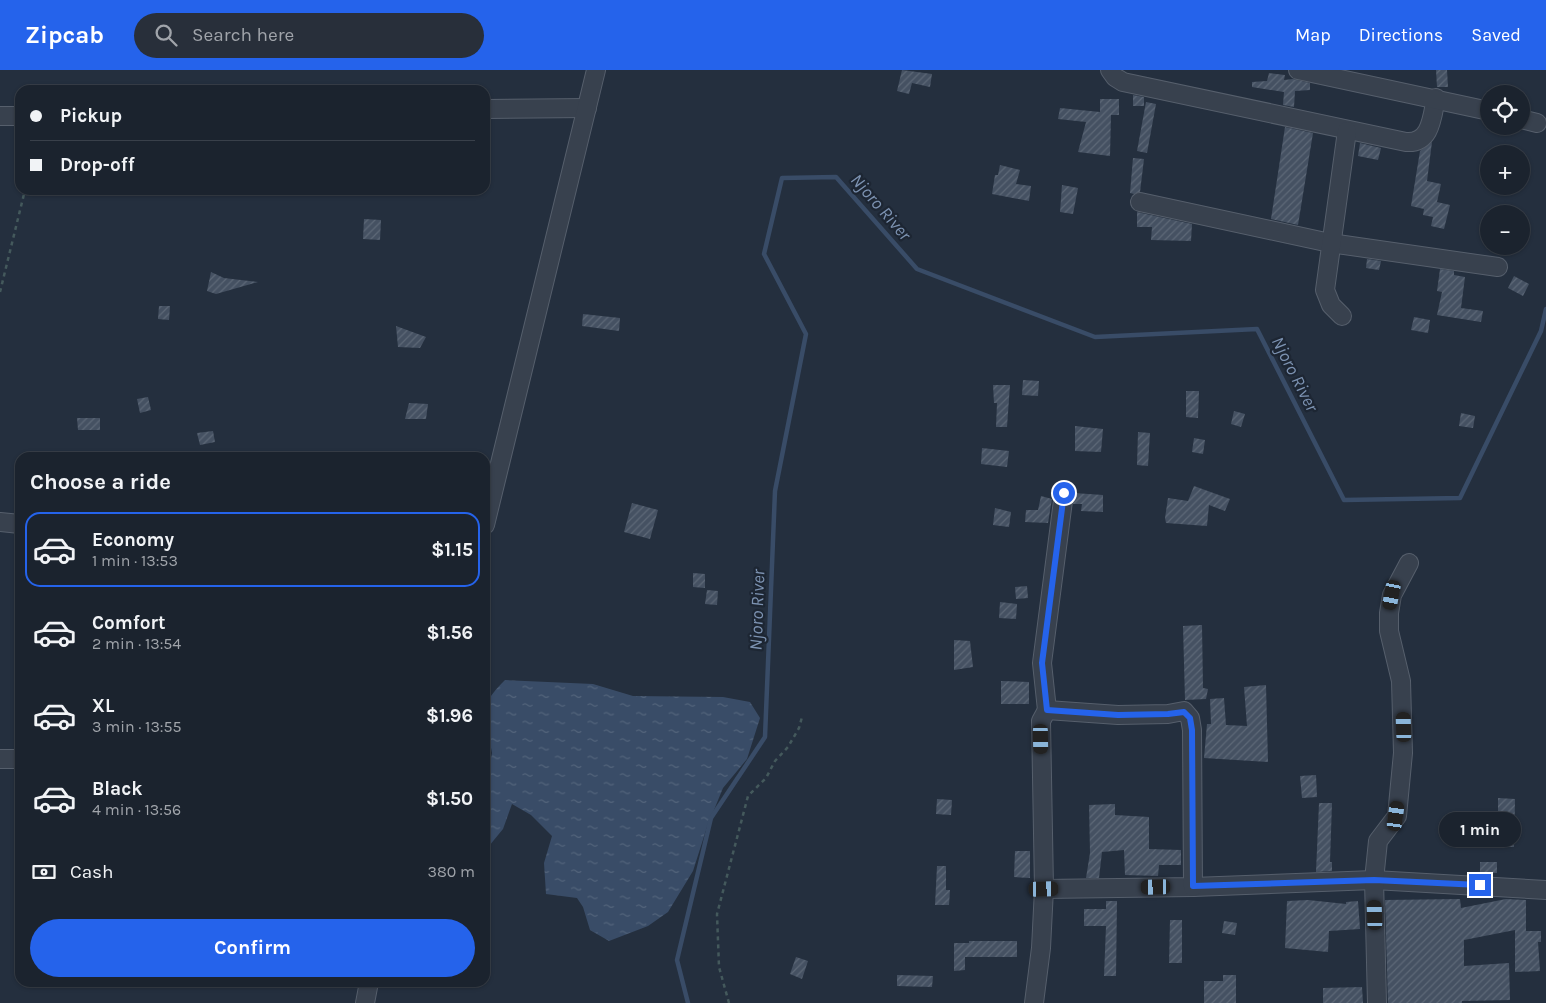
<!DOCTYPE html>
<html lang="en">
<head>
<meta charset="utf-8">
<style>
	:root { --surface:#1b232e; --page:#282f3a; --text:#f1f3f6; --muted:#a0a4aa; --line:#39404a; --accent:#2563eb }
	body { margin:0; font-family:Karla,sans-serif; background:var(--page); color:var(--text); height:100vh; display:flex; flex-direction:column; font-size:19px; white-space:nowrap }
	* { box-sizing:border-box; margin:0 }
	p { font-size:16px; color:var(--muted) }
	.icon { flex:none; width:28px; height:28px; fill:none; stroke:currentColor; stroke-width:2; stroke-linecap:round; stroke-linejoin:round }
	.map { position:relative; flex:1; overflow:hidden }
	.drawer { position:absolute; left:15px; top:382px; width:475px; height:535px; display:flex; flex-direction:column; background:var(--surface); border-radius:15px; box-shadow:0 1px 4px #0004,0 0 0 1px var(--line) }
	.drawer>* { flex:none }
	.guide { position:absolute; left:15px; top:15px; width:475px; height:110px; border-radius:15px; box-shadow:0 1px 4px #0004,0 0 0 1px var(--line); display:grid; align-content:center; height:110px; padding:0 15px; background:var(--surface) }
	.buttons { position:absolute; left:1480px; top:15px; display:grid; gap:10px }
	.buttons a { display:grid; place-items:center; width:50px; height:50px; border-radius:50%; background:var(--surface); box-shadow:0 1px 4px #0004,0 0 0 1px var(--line); font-size:25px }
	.end { position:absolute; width:22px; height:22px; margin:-11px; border:6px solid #2563eb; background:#fff; box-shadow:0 0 0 2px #fff }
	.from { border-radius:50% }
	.bubble { position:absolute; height:35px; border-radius:18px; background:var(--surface); box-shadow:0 1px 4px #0004,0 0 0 1px var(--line); font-size:16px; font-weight:700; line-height:35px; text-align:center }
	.car { position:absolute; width:15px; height:30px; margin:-15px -8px; border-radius:6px; box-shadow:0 0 4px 1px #0007; background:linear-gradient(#222 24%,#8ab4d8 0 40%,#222 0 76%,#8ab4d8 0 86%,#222 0) }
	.guide b { display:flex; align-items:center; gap:18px; height:48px; font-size:19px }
	.guide b+b { border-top:1px solid var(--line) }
	.guide i { width:12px; height:12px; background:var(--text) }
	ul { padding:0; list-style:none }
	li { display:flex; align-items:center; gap:15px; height:75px; margin:0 10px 8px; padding:0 5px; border:2px solid transparent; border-radius:15px }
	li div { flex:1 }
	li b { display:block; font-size:19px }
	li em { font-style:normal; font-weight:700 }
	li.active { border-color:var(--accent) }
	li>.icon { width:45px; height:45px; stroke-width:1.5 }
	h2 { padding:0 15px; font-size:22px; line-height:60px }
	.pay { display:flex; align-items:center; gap:12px; height:55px; padding:0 15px; font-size:19px }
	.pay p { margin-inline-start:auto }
	.cta { display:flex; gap:10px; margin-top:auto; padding:10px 15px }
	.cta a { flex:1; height:58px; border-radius:30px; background:var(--accent); color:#fff; font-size:20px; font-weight:700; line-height:58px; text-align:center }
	header { display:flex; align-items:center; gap:30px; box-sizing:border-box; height:70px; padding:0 25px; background:var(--accent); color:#fff }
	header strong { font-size:24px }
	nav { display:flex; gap:28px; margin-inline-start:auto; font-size:18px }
	.search { width:350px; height:45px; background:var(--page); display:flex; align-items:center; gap:12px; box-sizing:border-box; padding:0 18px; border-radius:28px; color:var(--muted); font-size:19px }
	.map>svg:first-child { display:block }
	.water { fill:url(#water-ripples) }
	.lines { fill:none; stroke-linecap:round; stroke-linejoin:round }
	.stream { stroke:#394c67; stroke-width:4.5 }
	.building { fill:url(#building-hatch) }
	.minor-casing { stroke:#565f6c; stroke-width:20 }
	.path { stroke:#44595c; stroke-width:2.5; stroke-dasharray:4 4; stroke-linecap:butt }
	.minor { stroke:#38414e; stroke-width:18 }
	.route { stroke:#2563eb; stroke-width:6 }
	.labels { text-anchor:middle; stroke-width:4.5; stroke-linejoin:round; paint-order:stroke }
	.water-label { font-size:18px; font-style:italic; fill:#7c92b1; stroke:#1d2633 }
</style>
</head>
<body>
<header>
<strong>Zipcab</strong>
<div class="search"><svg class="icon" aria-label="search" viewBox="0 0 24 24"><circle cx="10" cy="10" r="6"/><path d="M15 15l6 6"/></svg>Search here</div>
<nav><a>Map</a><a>Directions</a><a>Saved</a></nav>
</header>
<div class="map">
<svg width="1546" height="933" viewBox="0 0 1546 933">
	<defs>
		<pattern id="water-ripples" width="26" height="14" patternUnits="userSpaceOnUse" patternTransform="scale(1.25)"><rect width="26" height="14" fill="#394c67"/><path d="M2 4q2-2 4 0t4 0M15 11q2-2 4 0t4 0" fill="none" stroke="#53647b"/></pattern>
		<pattern id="building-hatch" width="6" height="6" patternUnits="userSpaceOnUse" patternTransform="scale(1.25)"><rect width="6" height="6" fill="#455162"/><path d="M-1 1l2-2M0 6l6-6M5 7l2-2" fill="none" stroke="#5d6877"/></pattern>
	</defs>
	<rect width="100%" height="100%" fill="#242f3e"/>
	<!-- water -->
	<path class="water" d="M505,610L593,614L633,626L723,627L750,632L760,648L747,689L723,718L707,757L693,801L668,842L648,856L609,871L590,860L583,837L577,828L546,824L544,793L552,766L531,745L512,734L503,759L489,776L485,722L492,683L490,672L485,670C485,638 481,634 505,610Z"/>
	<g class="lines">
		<!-- stream -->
		<path class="stream" d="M688,933L677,890L711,748L765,667L775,421L806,264L764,184L782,108L836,107L917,199L1095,267L1257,259L1344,430L1460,428L1541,261L1546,239"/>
	</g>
	<!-- building -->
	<g class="building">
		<path d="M902,0L932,4L930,17L912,13L909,24L897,21Z"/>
		<path d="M1436,0H1447L1448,17H1437Z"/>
		<path d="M1269,3L1285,5L1284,10L1293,9L1310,13V20L1295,21L1294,37L1283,35L1284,22L1252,17V12L1267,11Z"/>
		<path d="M1133,25L1144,27V36H1133Z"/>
		<path d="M1100,29H1119V45H1111L1110,86L1078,82L1086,52L1058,49L1060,38L1100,42Z"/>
		<path d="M1146,32L1156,34L1147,83L1137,81Z"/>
		<path d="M1285,57L1313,63L1298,155L1271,149Z"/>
		<path d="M1432,72L1427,111L1441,114L1437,132L1450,135L1444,159L1431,156L1433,147L1423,145L1424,139L1411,136L1420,81Z"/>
		<path d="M1360,73L1381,78L1378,90L1358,86Z"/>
		<path d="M1133,88L1144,89L1140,122L1134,124L1130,123Z"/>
		<path d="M1000,95L1020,100L1016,114L1031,116L1029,131L992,124L995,105H998Z"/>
		<path d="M1062,115L1078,118L1073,144L1060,142Z"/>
		<path d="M1137,142L1192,154L1191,171L1151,170L1152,157H1137Z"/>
		<path d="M364,149L381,150L380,170L363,169Z"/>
		<path d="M1367,189L1381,191L1379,200L1366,198Z"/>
		<path d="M1440,199L1454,201V205L1465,207L1461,238L1483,241L1481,252L1437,245L1442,222L1437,221Z"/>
		<path d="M211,202L224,208L258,212L216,224L207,221Z"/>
		<path d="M1514,206L1529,214L1523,226L1508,218Z"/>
		<path d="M159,236H170L169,250L158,249Z"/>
		<path d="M583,244L620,248L619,261L582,256Z"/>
		<path d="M1414,247L1430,250L1428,263L1411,260Z"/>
		<path d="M396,256L426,267L420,278L398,277Z"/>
		<path d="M1023,310L1039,311L1038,326L1022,325Z"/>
		<path d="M993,315H1010L1007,357H996L997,333H994Z"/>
		<path d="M1186,321H1199L1198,348L1186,347Z"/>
		<path d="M148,327L151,340L140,343L137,329Z"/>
		<path d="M409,333L428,334L426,349H405Z"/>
		<path d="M1234,341L1245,344L1241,357L1231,354Z"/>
		<path d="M1461,343L1475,346L1473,358L1459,356Z"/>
		<path d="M77,348H100V360H78Z"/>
		<path d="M1075,356L1103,359L1101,382L1075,381Z"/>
		<path d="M213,361L215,372L200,375L197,363Z"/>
		<path d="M1138,362L1150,363L1148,396L1137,395Z"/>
		<path d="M1194,368L1205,370L1203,384L1192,382Z"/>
		<path d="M982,378L1009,381L1007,397L981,394Z"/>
		<path d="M1194,416L1230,429L1225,441L1209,435L1207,456L1166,453L1165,448L1168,428L1188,431Z"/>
		<path d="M1074,423L1103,425V442L1081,441L1082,434H1073Z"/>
		<path d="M1041,426L1052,429L1048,453L1025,452L1026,440H1038Z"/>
		<path d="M632,433L658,440L650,469L624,462Z"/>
		<path d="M995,438L1011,442L1009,457L993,455Z"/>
		<path d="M693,503L705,504V518L693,517Z"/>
		<path d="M1027,516L1028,528L1016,529L1015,517Z"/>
		<path d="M707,520L718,521L717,535L705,534Z"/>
		<path d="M1000,532L1017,534L1016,549L999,548Z"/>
		<path d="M1202,555L1203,618L1208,619L1206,629L1185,630L1183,556Z"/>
		<path d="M954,570L970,571L973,597L954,600Z"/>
		<path d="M1001,611L1029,612V634H1001Z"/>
		<path d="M1266,615L1268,692L1204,688L1207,654H1211L1210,629L1224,628L1226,655L1247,656L1244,617Z"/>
		<path d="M1316,705L1317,727L1302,728L1300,706Z"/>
		<path d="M1498,728L1515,729L1514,777H1498Z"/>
		<path d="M937,729L952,730L951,745L936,744Z"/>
		<path d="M1319,733H1332L1330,792H1332V801L1316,802Z"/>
		<path d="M1115,734V745L1149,747V779L1181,780V795H1159L1158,806L1125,805L1124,780L1102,782L1099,808H1086L1090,783L1089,735Z"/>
		<path d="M1015,781H1030V808L1014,807Z"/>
		<rect x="1480" y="792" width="17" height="11"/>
		<path d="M937,796H946V820H950L949,835H935Z"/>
		<path d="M1460,829L1461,838L1506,829L1526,830V861H1541V872H1538L1540,901L1515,902V860L1464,870V896L1509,893L1510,930L1462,931V933H1388L1385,830Z"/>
		<path d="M1308,830L1346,834V832L1358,831L1360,859L1329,861L1328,882L1285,878L1287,831Z"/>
		<path d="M1106,831H1117L1116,906H1104L1106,856H1084V839H1106Z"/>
		<path d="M1170,850H1182V893H1169Z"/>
		<path d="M1224,851L1237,853L1235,865L1222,863Z"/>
		<path d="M969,871H1017V887H965V900L954,901V873H969Z"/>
		<path d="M796,887L808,891L802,909L790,904Z"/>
		<path d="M897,905L933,906L932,917L897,916Z"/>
		<path d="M1223,905H1236V933H1204V911H1223Z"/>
		<path d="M1362,917L1363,933H1323V918Z"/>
	</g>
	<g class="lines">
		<!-- minor casing -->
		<g class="minor-casing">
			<g id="minor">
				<path d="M1110,0L1115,7L1123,12L1406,72C1431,74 1432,47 1436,28"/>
				<path d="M1298,0L1489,41"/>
				<path d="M485,39L587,38"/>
				<path d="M0,46H20"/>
				<path d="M1521,49L1537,53"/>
				<path d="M1140,132L1330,173L1498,197"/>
				<path d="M1342,246L1331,235L1325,220L1347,61"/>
				<path d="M0,452L20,454"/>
				<path d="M485,455L596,0"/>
				<path d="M1047,640L1042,593L1064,423"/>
				<path d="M0,689H20"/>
				<path d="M1044,819L1193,817L1374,810L1546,820"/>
				<path d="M365,933L369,912"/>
				<path d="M1034,933L1041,878L1044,819L1041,651L1047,640L1118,645L1168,644L1184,641L1190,648L1192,660L1193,817"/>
				<path d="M1377,933L1374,810L1378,771L1397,746L1403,683L1401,611L1389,561V543L1392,525L1409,493"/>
			</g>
		</g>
		<!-- path -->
		<g class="path">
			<path d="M0,222L25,120"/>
			<path d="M729,933L719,897L717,844L748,726L766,708L775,691L788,677L799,658L802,647"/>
		</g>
		<!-- minor -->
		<use href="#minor" class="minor"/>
	</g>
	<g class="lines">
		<!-- route -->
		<path class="route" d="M1064,423L1042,593L1047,640L1118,645L1168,644L1184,642L1190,648L1192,660L1193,816L1374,810L1480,815"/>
	</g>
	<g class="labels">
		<!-- water labels -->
		<g class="water-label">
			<text transform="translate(881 137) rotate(49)" y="6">Njoro River</text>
			<text transform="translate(1295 304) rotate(63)" y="6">Njoro River</text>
			<text transform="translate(757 540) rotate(-88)" y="6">Njoro River</text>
		</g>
	</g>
</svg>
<div class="buttons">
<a><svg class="icon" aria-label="locate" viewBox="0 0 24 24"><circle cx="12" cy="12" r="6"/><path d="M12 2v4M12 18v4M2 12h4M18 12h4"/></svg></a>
<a>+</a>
<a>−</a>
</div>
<i class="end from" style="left:1064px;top:423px"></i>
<i class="end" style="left:1480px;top:815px"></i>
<div class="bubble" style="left:1439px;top:742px;width:82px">1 min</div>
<i class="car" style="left:1392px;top:525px;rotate:191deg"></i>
<i class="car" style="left:1404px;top:657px;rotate:358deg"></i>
<i class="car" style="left:1041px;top:669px;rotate:179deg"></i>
<i class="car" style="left:1396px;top:746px;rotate:8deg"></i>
<i class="car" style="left:1156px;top:817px;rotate:269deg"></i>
<i class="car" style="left:1044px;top:819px;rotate:89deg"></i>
<i class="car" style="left:1375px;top:845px;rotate:358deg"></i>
<div class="guide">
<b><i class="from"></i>Pickup</b>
<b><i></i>Drop-off</b>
</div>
<section class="drawer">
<h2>Choose a ride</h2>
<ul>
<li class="active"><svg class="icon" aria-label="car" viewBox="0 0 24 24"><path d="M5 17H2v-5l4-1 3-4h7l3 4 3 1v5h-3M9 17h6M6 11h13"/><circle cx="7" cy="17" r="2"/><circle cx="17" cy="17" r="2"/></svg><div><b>Economy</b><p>1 min · 13:53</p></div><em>$1.15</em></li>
<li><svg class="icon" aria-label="car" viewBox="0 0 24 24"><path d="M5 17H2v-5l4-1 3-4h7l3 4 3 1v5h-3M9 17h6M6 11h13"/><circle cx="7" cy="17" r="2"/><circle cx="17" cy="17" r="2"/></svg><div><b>Comfort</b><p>2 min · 13:54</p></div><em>$1.56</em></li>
<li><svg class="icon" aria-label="car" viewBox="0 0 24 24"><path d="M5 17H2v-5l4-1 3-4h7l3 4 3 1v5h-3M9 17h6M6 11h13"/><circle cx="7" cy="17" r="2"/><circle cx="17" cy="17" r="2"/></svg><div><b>XL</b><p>3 min · 13:55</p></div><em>$1.96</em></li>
<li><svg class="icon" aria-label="car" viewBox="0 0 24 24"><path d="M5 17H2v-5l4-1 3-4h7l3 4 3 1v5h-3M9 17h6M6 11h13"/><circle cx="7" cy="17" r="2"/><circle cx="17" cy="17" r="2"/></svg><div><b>Black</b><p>4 min · 13:56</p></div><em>$1.50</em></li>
</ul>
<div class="pay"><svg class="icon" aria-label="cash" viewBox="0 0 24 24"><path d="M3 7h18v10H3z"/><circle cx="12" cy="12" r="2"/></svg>Cash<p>380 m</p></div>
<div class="cta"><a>Confirm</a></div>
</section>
</div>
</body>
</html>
